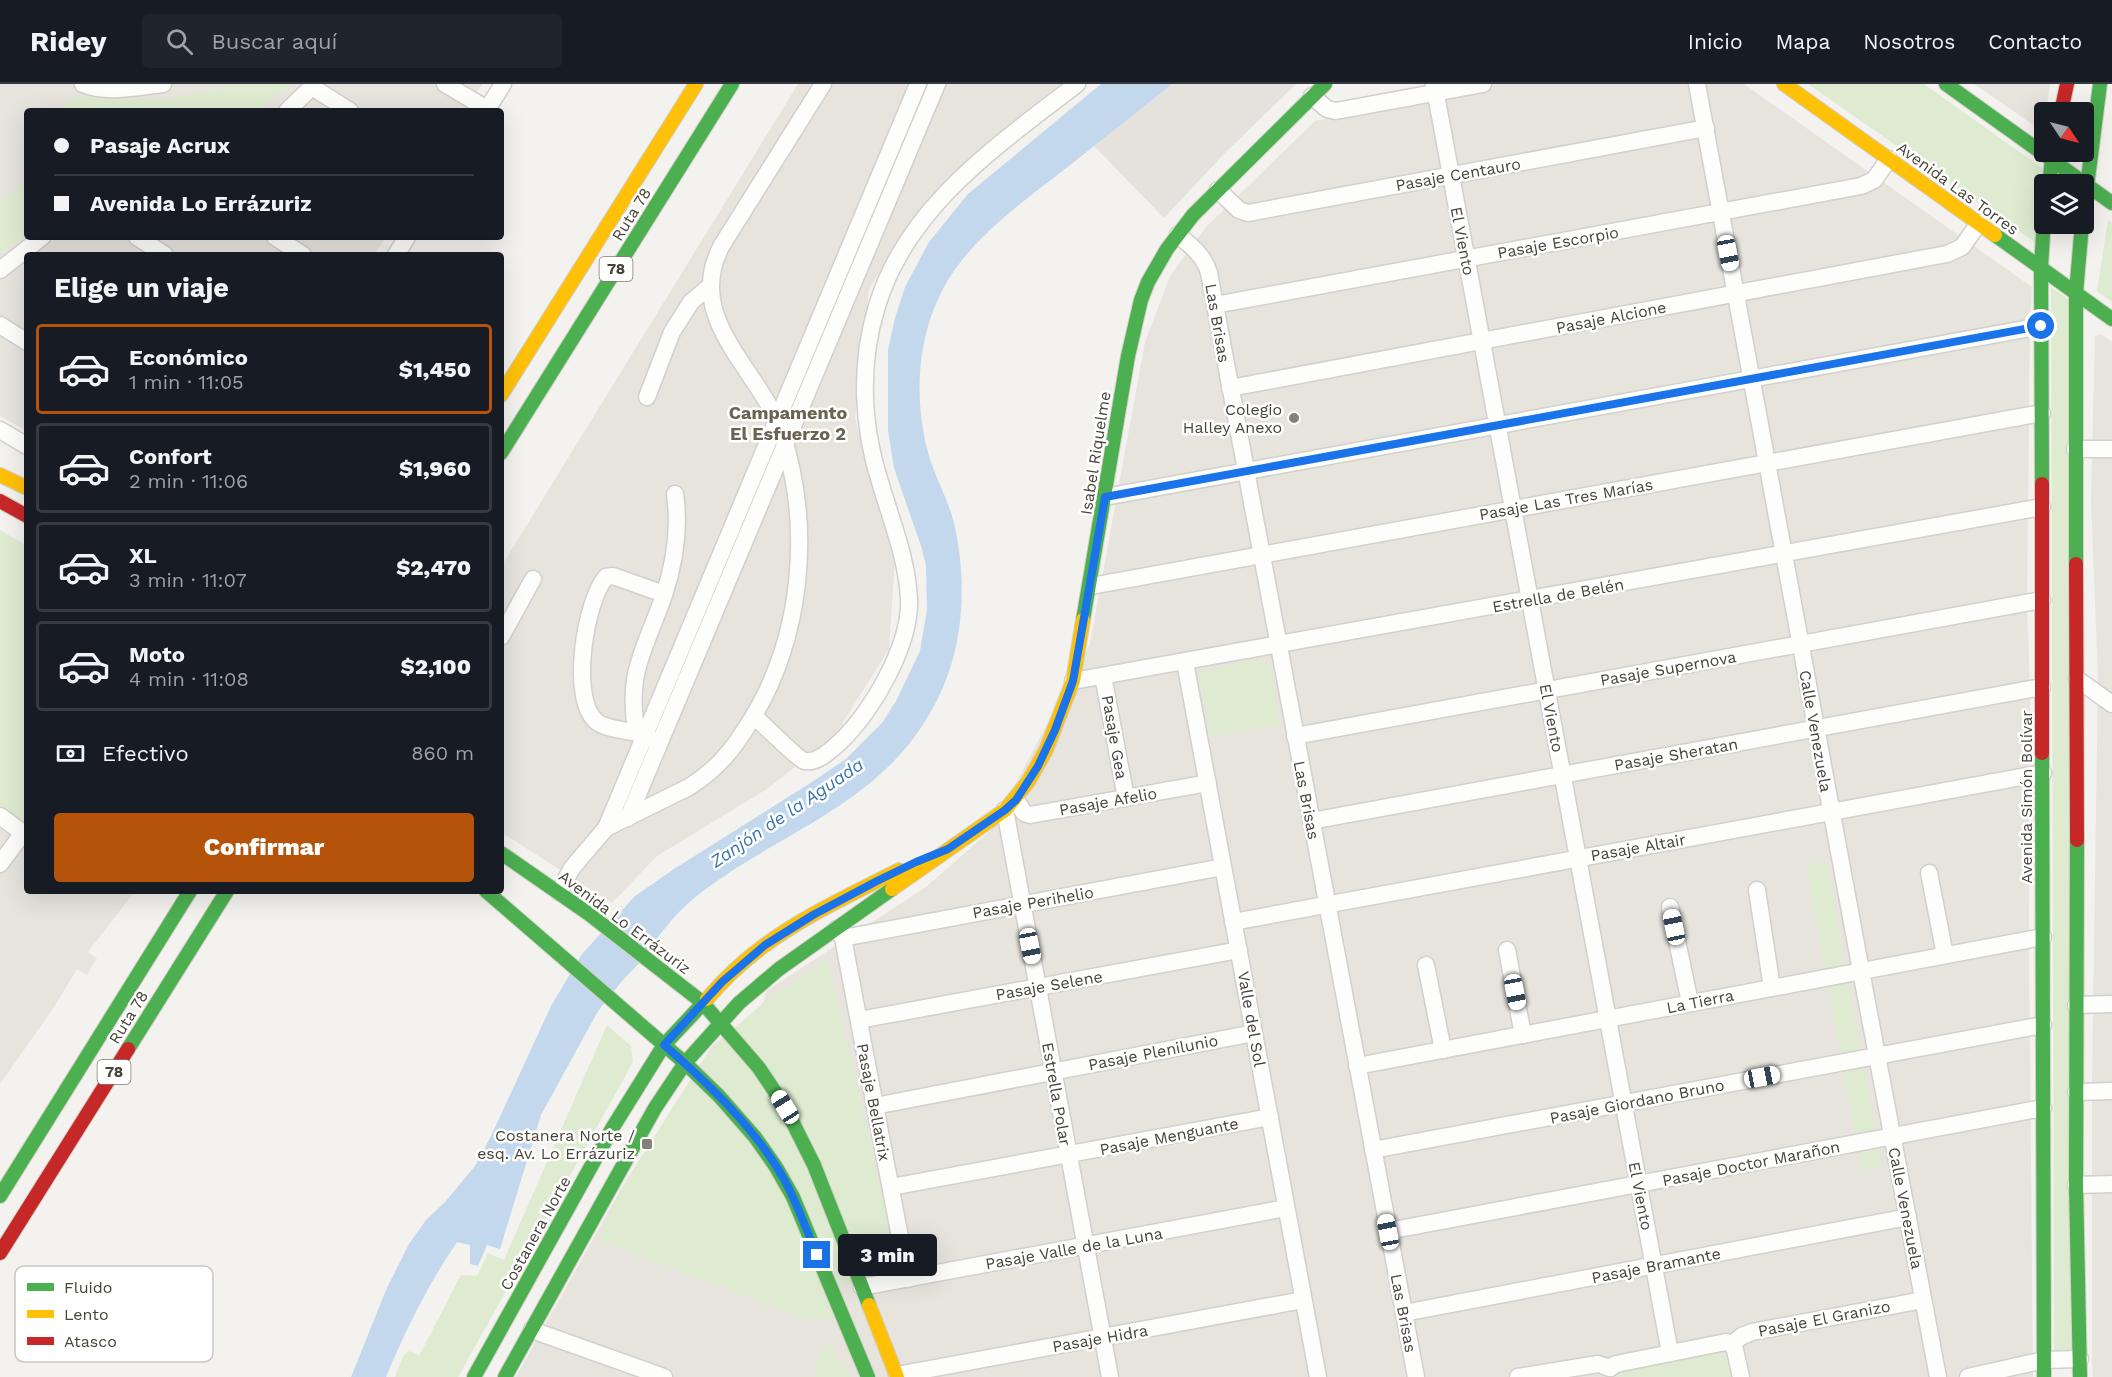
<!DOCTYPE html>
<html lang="es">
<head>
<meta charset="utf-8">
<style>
	:root { --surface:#171b24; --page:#20242c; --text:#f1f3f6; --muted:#9ea1a6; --line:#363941; --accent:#b45309 }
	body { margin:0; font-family:"Work Sans",sans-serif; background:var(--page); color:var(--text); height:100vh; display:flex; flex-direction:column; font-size:22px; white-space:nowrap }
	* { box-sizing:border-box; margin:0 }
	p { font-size:20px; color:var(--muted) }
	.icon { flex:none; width:33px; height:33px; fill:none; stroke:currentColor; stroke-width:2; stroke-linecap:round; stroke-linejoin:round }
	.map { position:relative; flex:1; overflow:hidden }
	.side { position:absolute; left:24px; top:168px; width:480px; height:642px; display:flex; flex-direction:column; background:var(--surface); border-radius:6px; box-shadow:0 6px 24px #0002 }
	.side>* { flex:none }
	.hud { position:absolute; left:24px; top:24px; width:480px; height:132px; border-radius:6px; box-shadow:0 6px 24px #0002; display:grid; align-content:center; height:132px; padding:0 30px; background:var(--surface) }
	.needle { width:39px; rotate:125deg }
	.controls { position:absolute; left:2034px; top:18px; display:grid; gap:12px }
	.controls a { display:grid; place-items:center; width:60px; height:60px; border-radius:6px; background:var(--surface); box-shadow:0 6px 24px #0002; font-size:30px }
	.end { position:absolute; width:27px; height:27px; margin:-14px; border:8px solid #1a73e8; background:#fff; box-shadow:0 0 0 3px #fff }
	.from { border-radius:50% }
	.bubble { position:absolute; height:42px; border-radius:6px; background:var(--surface); box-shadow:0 6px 24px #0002; font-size:20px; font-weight:800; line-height:42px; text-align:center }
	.car { position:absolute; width:18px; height:36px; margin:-18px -9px; border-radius:8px; box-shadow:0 0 4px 2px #0007; background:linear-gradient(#fff 24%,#345 0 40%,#fff 0 76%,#345 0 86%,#fff 0) }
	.hud b { display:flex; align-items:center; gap:21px; height:57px; font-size:22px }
	.hud b+b { border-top:2px solid var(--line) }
	.hud i { width:15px; height:15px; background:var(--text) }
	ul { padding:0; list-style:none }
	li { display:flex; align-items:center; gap:18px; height:90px; margin:0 12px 9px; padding:0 18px; border:3px solid var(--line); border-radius:6px }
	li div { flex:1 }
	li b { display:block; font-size:22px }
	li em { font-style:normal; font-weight:800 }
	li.on { border-color:var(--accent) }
	li>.icon { width:54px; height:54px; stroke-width:1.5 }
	h2 { padding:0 30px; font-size:27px; line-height:72px }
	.pay { display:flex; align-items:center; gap:15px; height:66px; padding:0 30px; font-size:22px }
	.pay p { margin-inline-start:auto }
	.action { display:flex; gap:12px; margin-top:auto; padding:12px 30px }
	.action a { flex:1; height:69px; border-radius:6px; background:var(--accent); color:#fff; font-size:24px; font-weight:800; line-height:69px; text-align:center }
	header { display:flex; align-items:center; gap:36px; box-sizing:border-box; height:84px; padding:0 30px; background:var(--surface); border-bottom:2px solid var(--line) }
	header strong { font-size:28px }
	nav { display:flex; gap:33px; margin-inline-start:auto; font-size:21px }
	.search { width:420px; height:54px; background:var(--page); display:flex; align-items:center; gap:15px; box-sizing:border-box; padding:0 21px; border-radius:6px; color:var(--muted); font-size:22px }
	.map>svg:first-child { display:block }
	.residential { fill:#e6e4dd }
	.industrial { fill:#e5e2de }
	.green { fill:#deebd1 }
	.water { fill:#c3d8ec }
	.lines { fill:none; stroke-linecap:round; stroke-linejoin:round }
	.street-casing { stroke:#d1d0cc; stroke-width:19 }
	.fast-casing { stroke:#d1cfc6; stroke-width:16 }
	.slow-casing { stroke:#d1cfc6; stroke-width:16 }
	.jam-casing { stroke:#d1cfc6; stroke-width:16 }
	.street { stroke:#fdfdfc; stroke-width:16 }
	.fast { stroke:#4caf50; stroke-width:14 }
	.slow { stroke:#ffc107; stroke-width:14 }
	.jam { stroke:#c62828; stroke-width:14 }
	.route { stroke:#1a73e8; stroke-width:8 }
	.poi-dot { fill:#848179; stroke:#fff; stroke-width:2 }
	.labels { text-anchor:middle; stroke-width:5; stroke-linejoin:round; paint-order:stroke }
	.shield { fill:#fff; stroke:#807c75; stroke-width:1.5 }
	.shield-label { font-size:15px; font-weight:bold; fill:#49443a }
	.street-label { font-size:16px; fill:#49443a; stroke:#fff }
	.poi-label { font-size:16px; fill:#49443a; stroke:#fff; text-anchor:end }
	.neighbourhood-label { font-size:18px; font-weight:bold; fill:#6a6352; stroke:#fff }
	.water-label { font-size:18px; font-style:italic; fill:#3c73ac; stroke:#fff }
	.key { fill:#fff; stroke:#c8c7c4; stroke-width:1.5 }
	.key-label { font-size:16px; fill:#49443a }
</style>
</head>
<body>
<header>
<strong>Ridey</strong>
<div class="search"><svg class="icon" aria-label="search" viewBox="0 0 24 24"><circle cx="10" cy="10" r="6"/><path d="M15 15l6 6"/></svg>Buscar aquí</div>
<nav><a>Inicio</a><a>Mapa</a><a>Nosotros</a><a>Contacto</a></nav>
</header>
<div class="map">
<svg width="2112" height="1293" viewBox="0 0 2112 1293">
	<rect width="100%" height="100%" fill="#f3f2ee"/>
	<!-- residential -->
	<g class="residential">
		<path d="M0,0H482L465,27H27V153H386L374,171H27V347L0,332Z"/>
		<path d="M798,0H1061L985,65L917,129L869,205L855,334L895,475L889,565L835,651L767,705L657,772L612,819L501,748V483Z"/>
		<path d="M1443,0H1744L2032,203L2030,239L2027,520L2030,605L2029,855L2033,1293H516L621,1105L711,963L764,919L766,907L926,803L990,747L1090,560L1145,258L1170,192L1206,143L1315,37L1444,12Z"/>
		<path d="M1974,0H2050L2046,28H2044V48Z"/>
		<path d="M2101,250L2112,258V1293H2093L2092,1280V997L2098,593L2091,417L2095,252Z"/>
		<path d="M0,732L27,752V807H135L88,868L97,874L87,891L77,885L54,923L0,1000Z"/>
	</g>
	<!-- industrial -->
	<path class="industrial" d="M1172,0H1296L1224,70L1164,134L1094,62Z"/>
	<!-- green -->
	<g class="green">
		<path d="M228,0H292L258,27H58L76,11L101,14L165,15L224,3Z"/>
		<path d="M1808,0H1924L2045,86L2036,159Z"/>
		<path d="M27,98V150L0,170V118Z"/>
		<path d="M2108,136L2112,139V218L2097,207Z"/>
		<path d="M2051,203L2070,216L2071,1267H2054Z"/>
		<path d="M0,446L27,462V751L0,728Z"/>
		<path d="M1259,575L1270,582L1281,641L1210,653L1199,588Z"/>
		<path d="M1826,777L1882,1083L1862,1087L1806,781Z"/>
		<path d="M828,876L900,1188L824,1205L835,1232L811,1237L599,1156L621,1105L709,968L764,918Z"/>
		<path d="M607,941L631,962L633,978L458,1293H395L403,1272L409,1267L419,1272L461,1191L477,1192L488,1169L504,1176Z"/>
		<path d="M825,1255L851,1293H813Z"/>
		<path d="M1718,1268L1729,1275L1733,1293H1618L1624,1284Z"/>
	</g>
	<!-- water -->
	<path class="water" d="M1101,0H1172C1134,31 1095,61 1056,92C1021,119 982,148 956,184C917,238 911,313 930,375C937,397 949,418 954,439C968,500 964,567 934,622C880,724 775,748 693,815C672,832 657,855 641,876L645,873L622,897L598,927L541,1031L500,1165L487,1161L478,1182L470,1180V1161L457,1158C428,1201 406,1245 386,1293H351L386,1206L409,1160L426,1136L445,1118L475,1082L491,1052L551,922L582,870L635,812L674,785L812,698L846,675L882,639L896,617L920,567L927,526L926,482L922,465L894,384L888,347V266L895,234L905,203L929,158L968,110Z"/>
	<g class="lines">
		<!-- street casing -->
		<g class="street-casing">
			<g id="street">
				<path d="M83,0C106,10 138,3 163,0"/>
				<path d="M445,0L487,25"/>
				<path d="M1434,0L1670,1269"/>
				<path d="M1697,0L1861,887L1938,1293"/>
				<path d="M312,3L350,27"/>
				<path d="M1312,12L1327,25L1336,27L1483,0"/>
				<path d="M287,27L315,0"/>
				<path d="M486,27L503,0"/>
				<path d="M1218,106L1239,126L1248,129L1706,44"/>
				<path d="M1178,151C1191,162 1204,171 1209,189L1416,1293"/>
				<path d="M137,153L165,171"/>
				<path d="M275,153L303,171"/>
				<path d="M396,171L407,153"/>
				<path d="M0,186L42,153"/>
				<path d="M1215,221L1861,102L1874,96L1889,75"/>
				<path d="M0,241L27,258"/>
				<path d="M1230,304L1947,170L1962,163L1979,139"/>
				<path d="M647,313L672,248L691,218L710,202"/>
				<path d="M0,346L27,362"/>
				<path d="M2075,365H2112"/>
				<path d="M1105,413L2041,242"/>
				<path d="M1091,502L2042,329"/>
				<path d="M501,553L533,495"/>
				<path d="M1185,578L1318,1293"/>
				<path d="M1103,592L1126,714"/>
				<path d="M2077,595L2112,620"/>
				<path d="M1073,597L2042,423"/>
				<path d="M754,632C763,640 798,675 804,677C815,679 825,671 832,665C869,635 911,562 909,515C907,475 892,439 881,401C862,343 859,281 877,222C907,122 998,61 1077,0"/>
				<path d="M637,649C626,646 606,645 597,638C569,616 585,517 606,493L613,492L664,510"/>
				<path d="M1295,652L2042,516"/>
				<path d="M650,654L637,649C625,589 646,564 664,511C675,478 680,445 675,410"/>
				<path d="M1016,716L1024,729L1030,731L1208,699"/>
				<path d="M1005,726L1110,1293"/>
				<path d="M0,732L27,752"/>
				<path d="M628,734L937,0"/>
				<path d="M1311,737L2042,603"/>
				<path d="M606,744L689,703C716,686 732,667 748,641C802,557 813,445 782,350C761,286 682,235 722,161L823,0"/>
				<path d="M0,780L23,749"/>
				<path d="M1929,789L1945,871"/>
				<path d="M1757,806L1772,904"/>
				<path d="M559,808L572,784L606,744L918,0"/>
				<path d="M1670,823L1690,919"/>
				<path d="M1233,838L2043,689"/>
				<path d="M837,845L843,854L908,1195"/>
				<path d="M843,854L1223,783"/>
				<path d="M1507,866L1523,951"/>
				<path d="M1426,881L1443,966"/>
				<path d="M2076,921L2112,920"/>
				<path d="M859,936L1239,866"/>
				<path d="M1357,982L2043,853"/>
				<path d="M2076,1008L2112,1007"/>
				<path d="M875,1022L1254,949"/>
				<path d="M1373,1066L2043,941"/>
				<path d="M2076,1101L2112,1100"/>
				<path d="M891,1103L1270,1033"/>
				<path d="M1388,1147L2043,1024"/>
				<path d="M862,1203L1286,1124"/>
				<path d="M1404,1229L1908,1133"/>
				<path d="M532,1246L664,1293"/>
				<path d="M1732,1260L1735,1266L1741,1293"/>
				<path d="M1610,1284L1616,1280L1726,1258L1732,1260L1742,1252L1752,1248L1923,1216"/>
				<path d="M897,1291L1303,1216"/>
				<path d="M1518,1293L1598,1280L1610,1284"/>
				<path d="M1968,1293L2044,1276L2080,1275"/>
			</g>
		</g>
		<!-- fast casing -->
		<g class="fast-casing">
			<g id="fast">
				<path d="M1946,0L2112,119"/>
				<path d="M2049,100L2053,68"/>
				<path d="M2084,126L2100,0"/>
				<path d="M1995,151L2112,235"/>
				<path d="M501,369L732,0"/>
				<path d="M2042,400L2041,184L2044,133"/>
				<path d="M2076,480V209L2082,140"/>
				<path d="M1083,536L1128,272L1141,216L1148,198L1167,165L1193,131L1325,0"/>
				<path d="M2042,669L2044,1293"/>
				<path d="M2077,756L2076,1101L2080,1293"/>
				<path d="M501,769L589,830L702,918L759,984L785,1023L814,1081L869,1221"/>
				<path d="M486,807L685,979L719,1012L755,1053L776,1083L793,1113L868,1293"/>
				<path d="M128,965L227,807"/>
				<path d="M0,1112L190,807"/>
				<path d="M474,1293L613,1043L664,961L707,915"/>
				<path d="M505,1293L655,1024L685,979L739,919L779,885L892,805"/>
			</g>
		</g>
		<!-- slow casing -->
		<g class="slow-casing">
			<g id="slow">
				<path d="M1784,0L1995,151"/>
				<path d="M501,311L696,0"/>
				<path d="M0,391L27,404"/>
				<path d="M892,805L1005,726L1028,698L1046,666L1073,597L1083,536"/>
				<path d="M707,915C724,895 744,876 765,861C806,831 854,809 899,786"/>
				<path d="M869,1221L897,1293"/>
			</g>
		</g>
		<!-- jam casing -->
		<g class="jam-casing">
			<g id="jam">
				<path d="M2061,28L2067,0"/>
				<path d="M2042,400V669"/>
				<path d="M0,417L27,432"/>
				<path d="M2076,480L2077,756"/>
				<path d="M0,1169L128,965"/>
			</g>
		</g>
		<!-- street -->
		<use href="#street" class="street"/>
		<!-- fast -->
		<use href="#fast" class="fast"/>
		<!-- slow -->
		<use href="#slow" class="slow"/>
		<!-- jam -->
		<use href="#jam" class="jam"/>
	</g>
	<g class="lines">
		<!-- route -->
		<path class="route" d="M817,1171C806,1145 797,1119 784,1095C754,1043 709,1000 664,961L722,898L765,861L813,831L877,797L916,778L948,765L1005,726L1016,716L1038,682L1055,646L1073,597L1105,413L2041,242"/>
	</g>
	<!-- markers -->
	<g class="poi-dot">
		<circle cx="1294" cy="334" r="6"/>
		<rect x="641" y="1054" width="12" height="12" rx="3"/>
	</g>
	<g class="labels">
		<!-- shield labels -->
		<g class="shield">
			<rect x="599.5" y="173" width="33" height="24" rx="4.5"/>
			<rect x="97.5" y="976" width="33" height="24" rx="4.5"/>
		</g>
		<g class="shield-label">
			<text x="616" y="190">78</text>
			<text x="114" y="993">78</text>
		</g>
		<!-- street labels -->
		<g class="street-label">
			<text transform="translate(1458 90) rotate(-10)" y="6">Pasaje Centauro</text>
			<text transform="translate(1958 104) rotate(36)" y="6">Avenida Las Torres</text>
			<text transform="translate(631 130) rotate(-58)" y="6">Ruta 78</text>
			<text transform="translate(1463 157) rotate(79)" y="6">El Viento</text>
			<text transform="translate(1558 158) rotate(-10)" y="6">Pasaje Escorpio</text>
			<text transform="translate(1611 233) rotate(-11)" y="6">Pasaje Alcione</text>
			<text transform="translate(1218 239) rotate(80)" y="6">Las Brisas</text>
			<text transform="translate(1095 369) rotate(-81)" y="6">Isabel Riquelme</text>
			<text transform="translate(1566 415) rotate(-10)" y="6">Pasaje Las Tres Marías</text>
			<text transform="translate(1558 511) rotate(-10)" y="6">Estrella de Belén</text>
			<text transform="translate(1668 584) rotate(-10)" y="6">Pasaje Supernova</text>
			<text transform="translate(1552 634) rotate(79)" y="6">El Viento</text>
			<text transform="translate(1816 647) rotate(80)" y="6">Calle Venezuela</text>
			<text transform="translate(1115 653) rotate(80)" y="6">Pasaje Gea</text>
			<text transform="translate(1676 670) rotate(-10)" y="6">Pasaje Sheratan</text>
			<text transform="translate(2026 713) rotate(-90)" y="6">Avenida Simón Bolívar</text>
			<text transform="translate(1307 716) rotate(79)" y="6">Las Brisas</text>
			<text transform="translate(1108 717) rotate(-10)" y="6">Pasaje Afelio</text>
			<text transform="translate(1638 763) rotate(-10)" y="6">Pasaje Altair</text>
			<text transform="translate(1033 818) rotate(-10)" y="6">Pasaje Perihelio</text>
			<text transform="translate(625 838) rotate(37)" y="6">Avenida Lo Errázuriz</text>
			<text transform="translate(1049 901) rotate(-10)" y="6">Pasaje Selene</text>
			<text transform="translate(1700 917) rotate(-11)" y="6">La Tierra</text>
			<text transform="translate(128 933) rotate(-58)" y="6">Ruta 78</text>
			<text transform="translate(1252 935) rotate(80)" y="6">Valle del Sol</text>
			<text transform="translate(1153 968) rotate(-11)" y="6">Pasaje Plenilunio</text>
			<text transform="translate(1057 1010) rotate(80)" y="6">Estrella Polar</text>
			<text transform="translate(1637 1017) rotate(-11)" y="6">Pasaje Giordano Bruno</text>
			<text transform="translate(874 1018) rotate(79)" y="6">Pasaje Bellatrix</text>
			<text transform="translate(1169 1052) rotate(-11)" y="6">Pasaje Menguante</text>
			<text transform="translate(1751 1079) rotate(-11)" y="6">Pasaje Doctor Marañon</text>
			<text transform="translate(1641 1112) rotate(79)" y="6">El Viento</text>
			<text transform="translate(1906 1124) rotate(79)" y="6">Calle Venezuela</text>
			<text transform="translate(535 1149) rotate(-61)" y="6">Costanera Norte</text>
			<text transform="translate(1074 1164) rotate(-10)" y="6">Pasaje Valle de la Luna</text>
			<text transform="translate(1656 1181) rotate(-11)" y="6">Pasaje Bramante</text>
			<text transform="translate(1404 1229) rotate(79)" y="6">Las Brisas</text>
			<text transform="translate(1824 1234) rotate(-11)" y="6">Pasaje El Granizo</text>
			<text transform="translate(1100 1254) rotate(-10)" y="6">Pasaje Hidra</text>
		</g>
		<!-- poi labels -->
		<g class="poi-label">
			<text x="1282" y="331">Colegio<tspan x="1282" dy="18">Halley Anexo</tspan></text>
			<text x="635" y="1057">Costanera Norte /<tspan x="635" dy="18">esq. Av. Lo Errázuriz</tspan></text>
		</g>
		<!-- neighbourhood labels -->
		<g class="neighbourhood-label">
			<text x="788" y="335">Campamento<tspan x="788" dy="21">El Esfuerzo 2</tspan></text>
		</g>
		<!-- water labels -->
		<g class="water-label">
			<text transform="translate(787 729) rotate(-34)" y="6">Zanjón de la Aguada</text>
		</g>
	</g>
	<!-- legend -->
	<rect x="15" y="1182" width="198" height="96" rx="9" class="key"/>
	<rect x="27" y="1199" width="27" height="8" fill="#4caf50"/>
	<rect x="27" y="1226" width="27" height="8" fill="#ffc107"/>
	<rect x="27" y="1253" width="27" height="8" fill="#c62828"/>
	<g class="key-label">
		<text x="64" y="1209">Fluido</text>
		<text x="64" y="1236">Lento</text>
		<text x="64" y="1263">Atasco</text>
	</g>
</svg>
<div class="controls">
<a><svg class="needle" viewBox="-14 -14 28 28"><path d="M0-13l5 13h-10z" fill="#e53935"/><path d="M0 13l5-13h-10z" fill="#9ea1a6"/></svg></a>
<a><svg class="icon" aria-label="layers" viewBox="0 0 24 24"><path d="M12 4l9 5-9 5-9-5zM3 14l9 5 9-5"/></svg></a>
</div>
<i class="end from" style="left:2041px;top:242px"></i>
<i class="end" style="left:817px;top:1171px"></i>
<div class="bubble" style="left:838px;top:1150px;width:99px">3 min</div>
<i class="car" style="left:1728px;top:169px;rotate:169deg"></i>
<i class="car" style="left:1674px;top:843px;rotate:348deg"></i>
<i class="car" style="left:1030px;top:862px;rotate:169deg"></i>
<i class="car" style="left:1515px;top:908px;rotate:169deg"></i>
<i class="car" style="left:1762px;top:993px;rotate:79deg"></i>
<i class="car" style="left:785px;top:1023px;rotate:328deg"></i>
<i class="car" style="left:1388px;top:1148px;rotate:349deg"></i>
<div class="hud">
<b><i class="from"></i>Pasaje Acrux</b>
<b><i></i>Avenida Lo Errázuriz</b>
</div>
<section class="side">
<h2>Elige un viaje</h2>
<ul>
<li class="on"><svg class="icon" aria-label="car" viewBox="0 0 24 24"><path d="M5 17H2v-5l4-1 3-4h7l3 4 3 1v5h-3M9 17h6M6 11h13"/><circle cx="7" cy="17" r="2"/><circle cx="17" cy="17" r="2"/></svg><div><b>Económico</b><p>1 min · 11:05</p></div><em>$1,450</em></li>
<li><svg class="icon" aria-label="car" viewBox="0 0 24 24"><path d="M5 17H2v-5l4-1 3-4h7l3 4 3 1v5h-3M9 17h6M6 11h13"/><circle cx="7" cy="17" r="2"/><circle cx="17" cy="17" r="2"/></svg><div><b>Confort</b><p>2 min · 11:06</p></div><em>$1,960</em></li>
<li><svg class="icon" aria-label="car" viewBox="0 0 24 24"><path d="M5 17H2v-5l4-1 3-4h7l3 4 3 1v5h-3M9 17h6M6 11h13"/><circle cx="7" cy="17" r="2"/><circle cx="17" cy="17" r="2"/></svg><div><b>XL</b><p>3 min · 11:07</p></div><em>$2,470</em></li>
<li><svg class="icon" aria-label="car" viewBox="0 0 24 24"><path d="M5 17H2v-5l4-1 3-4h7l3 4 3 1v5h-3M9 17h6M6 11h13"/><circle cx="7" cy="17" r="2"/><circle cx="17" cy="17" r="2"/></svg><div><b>Moto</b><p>4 min · 11:08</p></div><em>$2,100</em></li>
</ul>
<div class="pay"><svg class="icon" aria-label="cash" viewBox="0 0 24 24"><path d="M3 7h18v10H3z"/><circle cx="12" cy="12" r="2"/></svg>Efectivo<p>860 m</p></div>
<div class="action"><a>Confirmar</a></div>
</section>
</div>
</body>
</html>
